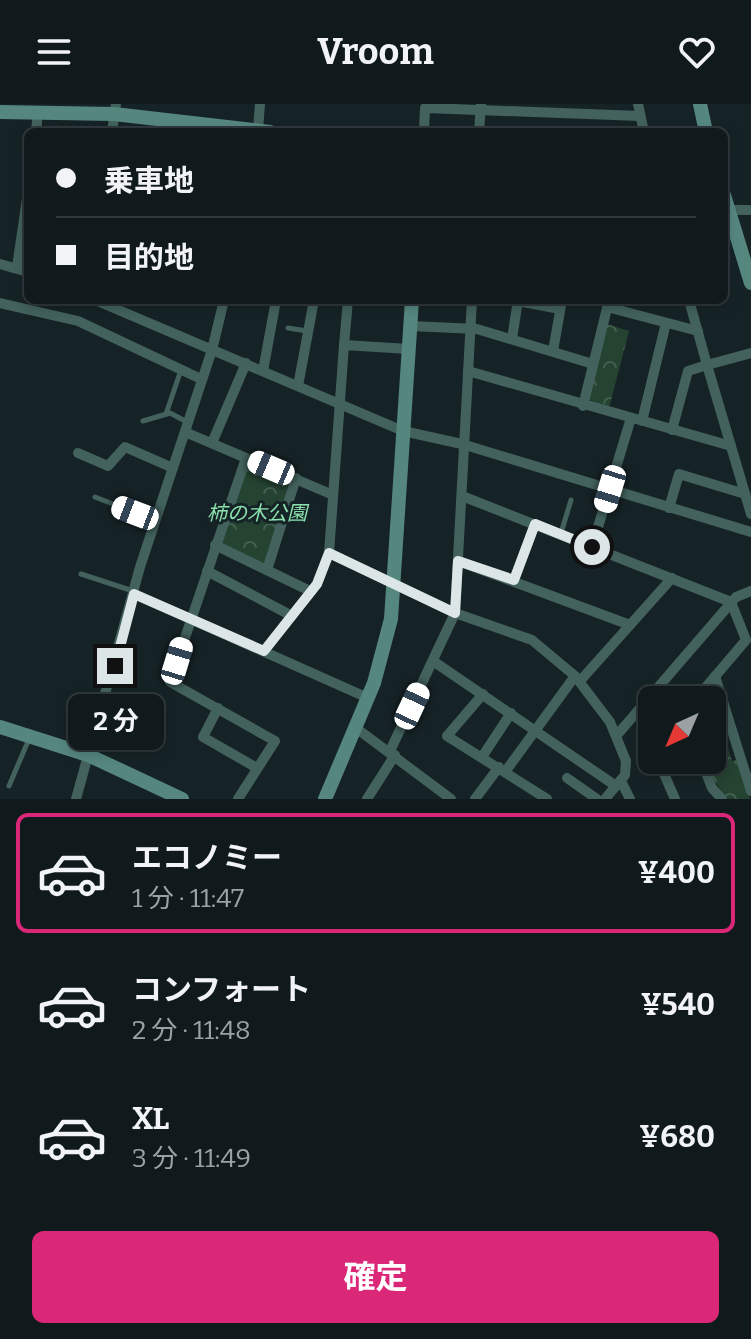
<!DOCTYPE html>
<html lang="ja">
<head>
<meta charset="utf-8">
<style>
	:root { --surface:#101a1c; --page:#192325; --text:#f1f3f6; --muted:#9ca1a3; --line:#30383b; --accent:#db2777 }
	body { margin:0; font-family:Bitter,"Noto Sans JP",serif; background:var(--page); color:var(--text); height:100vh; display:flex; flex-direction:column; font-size:30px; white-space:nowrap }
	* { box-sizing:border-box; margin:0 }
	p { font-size:26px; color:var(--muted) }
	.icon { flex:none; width:44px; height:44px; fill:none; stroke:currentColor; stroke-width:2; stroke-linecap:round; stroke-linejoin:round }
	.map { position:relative; height:695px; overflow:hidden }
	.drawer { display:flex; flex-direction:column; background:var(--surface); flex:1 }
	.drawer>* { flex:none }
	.top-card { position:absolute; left:24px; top:24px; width:704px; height:176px; border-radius:12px; box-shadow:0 4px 12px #0003,0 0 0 2px var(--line); display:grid; align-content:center; height:176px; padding:0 32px; background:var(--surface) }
	.needle { width:52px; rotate:224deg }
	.buttons { position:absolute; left:638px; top:582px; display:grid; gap:16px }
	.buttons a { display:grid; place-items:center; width:88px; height:88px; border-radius:12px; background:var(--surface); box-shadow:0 4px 12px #0003,0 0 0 2px var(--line); font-size:40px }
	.end { position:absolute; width:36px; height:36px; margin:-18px; border:10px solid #dde6e7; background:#111; box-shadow:0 0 0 4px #111 }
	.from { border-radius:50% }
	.bubble { position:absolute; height:56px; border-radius:12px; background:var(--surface); box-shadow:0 4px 12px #0003,0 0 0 2px var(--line); font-size:26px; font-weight:700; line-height:56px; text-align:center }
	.car { position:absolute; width:24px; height:48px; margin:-24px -12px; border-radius:10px; box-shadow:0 0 6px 2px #0007; background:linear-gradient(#fff 24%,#345 0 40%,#fff 0 76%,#345 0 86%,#fff 0) }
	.top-card b { display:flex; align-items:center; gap:28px; height:76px; font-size:30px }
	.top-card b+b { border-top:2px solid var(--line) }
	.top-card i { width:20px; height:20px; background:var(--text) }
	ul { padding:14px 0 0; list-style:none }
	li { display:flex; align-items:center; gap:24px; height:120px; margin:0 16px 12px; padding:0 16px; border:4px solid transparent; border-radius:12px }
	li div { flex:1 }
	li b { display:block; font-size:30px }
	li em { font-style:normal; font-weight:700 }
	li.selected { border-color:var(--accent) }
	li>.icon { width:72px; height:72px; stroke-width:1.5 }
	.button { display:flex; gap:16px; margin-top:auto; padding:16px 32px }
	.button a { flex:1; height:92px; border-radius:12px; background:var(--accent); color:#fff; font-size:32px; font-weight:700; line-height:92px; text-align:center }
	header { display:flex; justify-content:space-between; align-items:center; height:104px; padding:0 32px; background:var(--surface); font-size:36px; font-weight:700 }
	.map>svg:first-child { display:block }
	.park { fill:url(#park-crowns) }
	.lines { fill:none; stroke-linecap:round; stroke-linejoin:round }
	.lane { stroke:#43625d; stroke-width:5 }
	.street { stroke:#43625d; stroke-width:10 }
	.secondary { stroke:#55877f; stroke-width:14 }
	.route { stroke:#dde6e7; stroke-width:10 }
	.labels { text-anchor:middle; stroke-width:6; stroke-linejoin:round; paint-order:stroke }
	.park-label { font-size:20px; font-style:italic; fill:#8be1ae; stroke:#162326 }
</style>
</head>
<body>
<header><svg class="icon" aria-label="menu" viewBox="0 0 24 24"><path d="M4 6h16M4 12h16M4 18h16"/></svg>Vroom<svg class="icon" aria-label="heart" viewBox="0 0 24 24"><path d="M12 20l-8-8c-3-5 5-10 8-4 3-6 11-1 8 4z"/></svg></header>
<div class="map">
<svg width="751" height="695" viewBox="0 0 751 695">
	<defs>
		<pattern id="park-crowns" width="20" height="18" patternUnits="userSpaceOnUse" patternTransform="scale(2)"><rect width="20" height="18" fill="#244331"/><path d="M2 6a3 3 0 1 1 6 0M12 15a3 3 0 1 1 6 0" fill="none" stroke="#435e4f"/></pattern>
	</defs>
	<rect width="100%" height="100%" fill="#162326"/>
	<!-- park -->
	<g class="park">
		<path d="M607,220L629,227L609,304L588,295Z"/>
		<path d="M247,361L290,377L265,460L221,439Z"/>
		<path d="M728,645L732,657L738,656L750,695H727L707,666L721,662L717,648Z"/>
	</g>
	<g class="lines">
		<!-- lane -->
		<g class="lane">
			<path d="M288,224L307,227"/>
			<path d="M166,310L181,266"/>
			<path d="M143,317L170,309L187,318"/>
			<path d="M95,393L154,416"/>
			<path d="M561,429L571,396"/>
			<path d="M81,470L133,487"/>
			<path d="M9,682L29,635"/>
		</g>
		<!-- street -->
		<g class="street">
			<path d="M638,0L644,28"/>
			<path d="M258,26L260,0"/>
			<path d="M36,28L38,7"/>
			<path d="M112,28L116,0"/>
			<path d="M424,28L425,4L640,12"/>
			<path d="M479,28L481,0"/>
			<path d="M729,106H751"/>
			<path d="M0,160L28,168"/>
			<path d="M17,163L28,88"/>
			<path d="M95,196L403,327L462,340L751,428"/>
			<path d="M689,196L707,261L751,249"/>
			<path d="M518,197L560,205"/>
			<path d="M0,199L78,217L201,275"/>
			<path d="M607,203L698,227"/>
			<path d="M410,222L477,225L593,260"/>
			<path d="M512,235L518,196"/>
			<path d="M344,241L348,196"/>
			<path d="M553,247L562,196"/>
			<path d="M263,267L276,196"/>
			<path d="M468,267L731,342"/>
			<path d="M298,282L314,196"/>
			<path d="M583,302L609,196"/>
			<path d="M642,317L666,219"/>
			<path d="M672,326L688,267L707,261L751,410"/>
			<path d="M185,328L333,391"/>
			<path d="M212,339L246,259"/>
			<path d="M78,349L108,362L125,343L173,364"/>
			<path d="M462,392L731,498L746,536L695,596"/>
			<path d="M669,404L679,370L745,390"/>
			<path d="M215,441L310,487"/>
			<path d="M592,443L631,314"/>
			<path d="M329,449L455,509L532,536L575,572L610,618L626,657L625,671L605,695"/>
			<path d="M458,457L630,521"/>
			<path d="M267,466L296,374"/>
			<path d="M207,467L292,512"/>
			<path d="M514,476L535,420"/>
			<path d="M134,490L368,594"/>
			<path d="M264,547L317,480L329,449L344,241L409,245"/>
			<path d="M433,557L616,682"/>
			<path d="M715,572L751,687"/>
			<path d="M580,577L672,474"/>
			<path d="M483,590L447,632L547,695"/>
			<path d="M218,604L203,633L257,664"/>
			<path d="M356,624L451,695"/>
			<path d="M617,631L736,493L751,487"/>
			<path d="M390,647L455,509L472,196"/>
			<path d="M482,653L511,609"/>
			<path d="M658,656L675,695"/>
			<path d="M701,656L712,684L722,695"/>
			<path d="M505,668L575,572"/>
			<path d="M567,674L597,695"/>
			<path d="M621,677L630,695"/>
			<path d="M76,695L140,463L212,246L224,196"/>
			<path d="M238,695L275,637L170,578L246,354"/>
			<path d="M367,695L395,651"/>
			<path d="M475,695L499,663"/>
		</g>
		<!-- secondary -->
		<g class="secondary">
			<path d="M700,0L706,28"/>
			<path d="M0,8L114,10L270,28"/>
			<path d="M724,91L751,179"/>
			<path d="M0,623L88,651L182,695"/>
			<path d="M325,695L374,579L391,515L412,196"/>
		</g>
	</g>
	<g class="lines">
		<!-- route -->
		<path class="route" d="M115,562L134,490L264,547L317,480L329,449L455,509L458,457L514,476L535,420L592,443"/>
	</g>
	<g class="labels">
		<!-- park labels -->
		<g class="park-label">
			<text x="257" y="416">柿の木公園</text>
		</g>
	</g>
</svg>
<div class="buttons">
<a><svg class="needle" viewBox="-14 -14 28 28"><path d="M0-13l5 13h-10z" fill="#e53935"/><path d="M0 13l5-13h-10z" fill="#9ca1a3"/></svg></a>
</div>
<i class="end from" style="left:592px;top:443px"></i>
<i class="end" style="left:115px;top:562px"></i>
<div class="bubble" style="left:68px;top:590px;width:96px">2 分</div>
<i class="car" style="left:271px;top:364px;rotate:293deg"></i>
<i class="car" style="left:610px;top:385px;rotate:197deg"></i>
<i class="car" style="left:135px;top:409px;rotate:291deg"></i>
<i class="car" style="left:177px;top:557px;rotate:17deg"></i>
<i class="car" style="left:412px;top:602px;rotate:25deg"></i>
<div class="top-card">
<b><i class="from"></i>乗車地</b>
<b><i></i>目的地</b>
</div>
</div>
<section class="drawer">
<ul>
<li class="selected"><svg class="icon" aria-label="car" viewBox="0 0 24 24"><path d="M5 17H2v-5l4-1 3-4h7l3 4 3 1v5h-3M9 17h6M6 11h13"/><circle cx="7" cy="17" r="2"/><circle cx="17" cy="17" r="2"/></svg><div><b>エコノミー</b><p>1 分 · 11:47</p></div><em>¥400</em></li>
<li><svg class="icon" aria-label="car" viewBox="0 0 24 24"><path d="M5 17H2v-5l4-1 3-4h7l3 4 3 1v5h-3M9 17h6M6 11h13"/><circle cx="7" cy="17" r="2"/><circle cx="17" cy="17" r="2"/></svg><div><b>コンフォート</b><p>2 分 · 11:48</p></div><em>¥540</em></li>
<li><svg class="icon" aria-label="car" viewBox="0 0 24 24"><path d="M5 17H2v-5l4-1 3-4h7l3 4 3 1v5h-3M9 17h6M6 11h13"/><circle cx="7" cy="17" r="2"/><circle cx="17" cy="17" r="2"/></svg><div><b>XL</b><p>3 分 · 11:49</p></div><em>¥680</em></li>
</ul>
<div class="button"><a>確定</a></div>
</section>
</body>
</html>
